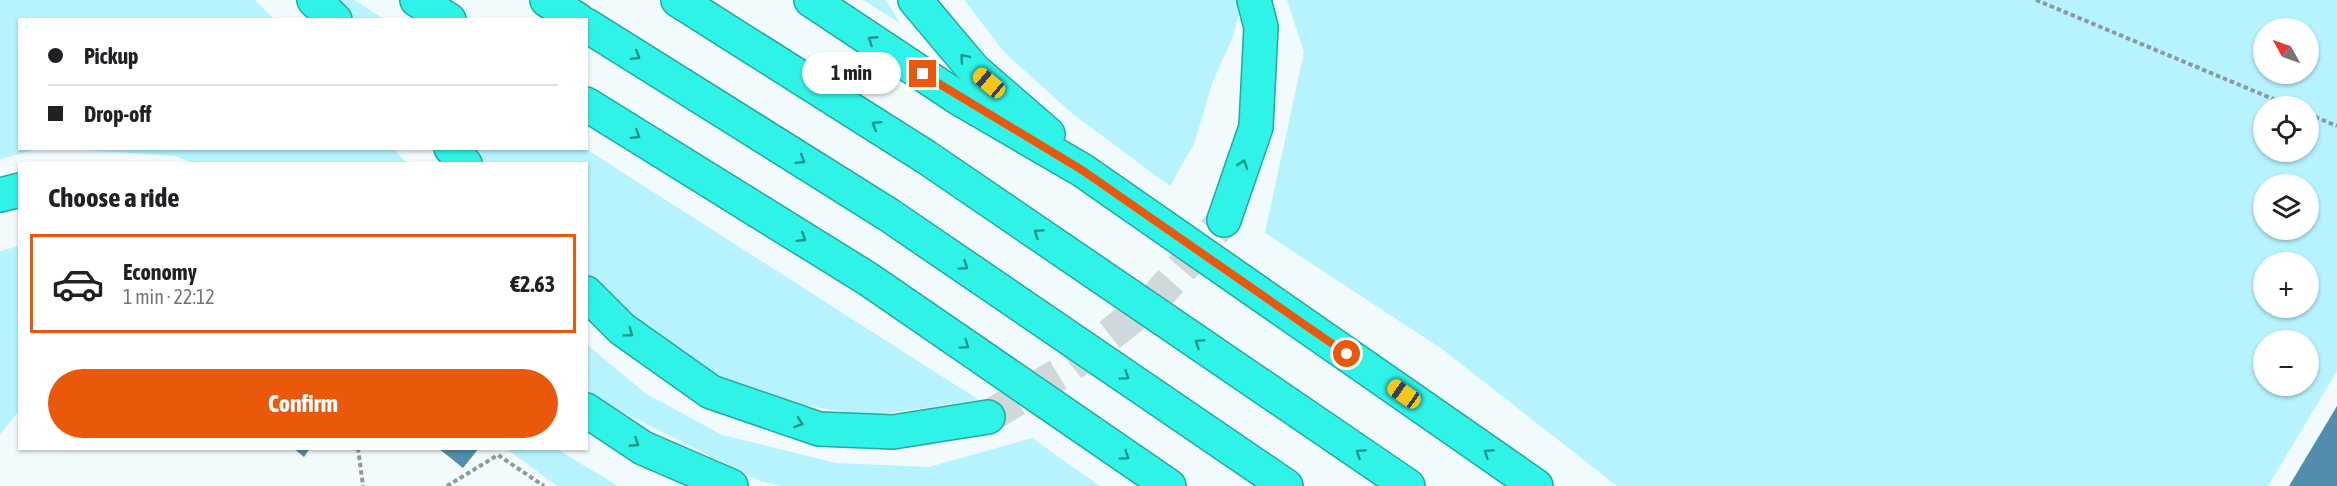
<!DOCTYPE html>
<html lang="en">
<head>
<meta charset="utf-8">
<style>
	:root { --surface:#fff; --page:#f2f2f2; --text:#202124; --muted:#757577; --line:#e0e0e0; --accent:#ea580c }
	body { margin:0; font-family:"Asap Condensed",sans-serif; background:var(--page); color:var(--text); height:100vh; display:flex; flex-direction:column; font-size:22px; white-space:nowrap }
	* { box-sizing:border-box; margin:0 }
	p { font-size:20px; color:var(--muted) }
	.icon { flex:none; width:33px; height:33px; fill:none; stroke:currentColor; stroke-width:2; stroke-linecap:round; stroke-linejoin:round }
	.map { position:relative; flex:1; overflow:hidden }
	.panel { position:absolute; left:18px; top:162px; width:570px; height:288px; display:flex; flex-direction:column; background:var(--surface); border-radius:0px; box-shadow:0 2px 4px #0004 }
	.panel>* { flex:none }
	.guide { position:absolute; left:18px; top:18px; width:570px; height:132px; border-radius:0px; box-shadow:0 2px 4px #0004; display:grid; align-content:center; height:132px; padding:0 30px; background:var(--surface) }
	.needle { width:39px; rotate:310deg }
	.tools { position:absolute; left:2253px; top:18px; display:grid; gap:12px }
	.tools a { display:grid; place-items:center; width:66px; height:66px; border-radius:50%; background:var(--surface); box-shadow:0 2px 4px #0004; font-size:30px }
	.end { position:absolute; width:27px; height:27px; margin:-14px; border:8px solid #ea580c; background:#fff; box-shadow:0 0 0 3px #fff }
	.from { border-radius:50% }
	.bubble { position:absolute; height:42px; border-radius:21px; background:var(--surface); box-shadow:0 2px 4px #0004; font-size:20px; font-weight:700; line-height:42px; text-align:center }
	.car { position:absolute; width:18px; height:36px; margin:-18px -9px; border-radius:8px; box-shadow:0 0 4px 2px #0007; background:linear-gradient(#f5c518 24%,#345 0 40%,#f5c518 0 76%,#345 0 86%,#f5c518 0) }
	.guide b { display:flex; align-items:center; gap:21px; height:57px; font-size:22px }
	.guide b+b { border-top:2px solid var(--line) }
	.guide i { width:15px; height:15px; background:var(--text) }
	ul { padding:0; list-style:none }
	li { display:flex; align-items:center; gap:18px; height:99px; margin:0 12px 9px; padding:0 18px; border:3px solid var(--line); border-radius:0px }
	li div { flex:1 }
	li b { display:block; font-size:22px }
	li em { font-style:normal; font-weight:700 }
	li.on { border-color:var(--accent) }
	li>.icon { width:54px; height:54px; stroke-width:1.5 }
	h2 { padding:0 30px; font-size:27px; line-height:72px }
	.cta { display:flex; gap:12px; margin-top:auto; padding:12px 30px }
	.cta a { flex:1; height:69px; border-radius:36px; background:var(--accent); color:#fff; font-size:24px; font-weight:700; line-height:69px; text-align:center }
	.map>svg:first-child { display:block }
	.green { fill:#b6f3ff; fill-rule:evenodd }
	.building { fill:#528dab }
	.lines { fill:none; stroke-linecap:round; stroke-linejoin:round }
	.highway-tunnel { stroke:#cfd9db; stroke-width:33; stroke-dasharray:33 16; stroke-linecap:butt }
	.highway-casing { stroke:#23a8a1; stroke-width:36 }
	.path { stroke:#8d9a9c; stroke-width:4; stroke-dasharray:4.5 3; stroke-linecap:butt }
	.highway { stroke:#2ff3e6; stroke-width:33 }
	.oneway { stroke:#1f938d }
	.route { stroke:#ea580c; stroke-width:8 }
</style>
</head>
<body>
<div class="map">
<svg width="2337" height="486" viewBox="0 0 2337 486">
	<rect width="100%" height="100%" fill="#f1fafc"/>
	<!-- green -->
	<g class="green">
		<path d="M0,0H255L274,19L20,20V148L39,149L0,159Z"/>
		<path d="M333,0H354L384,19H350Z"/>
		<path d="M863,0H886L900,23Z"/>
		<path d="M964,0H1241L1242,4L1232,39L1213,81L1194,144L1170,186L1074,115L1005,53Z"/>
		<path d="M1287,0H2337V371L2268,486H1617L1442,349L1265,233L1304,52ZM2308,28V74H2264V28ZM2308,106V152H2264V106ZM2264,184H2308V230H2264ZM2264,262H2308V308H2264ZM2264,340H2308V386H2264Z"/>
		<path d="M393,148L407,163L195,164L175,156L72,149Z"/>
		<path d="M467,149H586L979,400L868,416L762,398L676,359L613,304L587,277L586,164L480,163Z"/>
		<path d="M19,246V411L0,434V251Z"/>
		<path d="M586,344L645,393L722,435L836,463L929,467L1032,438L1100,486H780L760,481L608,405L587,390Z"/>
		<path d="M507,449H557L618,486H557Z"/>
	</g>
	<!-- building -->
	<g class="building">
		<path d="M2337,406V486H2289Z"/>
		<path d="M293,448H310L304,457Z"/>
		<path d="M438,448H479L463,468Z"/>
	</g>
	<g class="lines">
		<!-- highway-tunnel -->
		<path class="highway-tunnel" d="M988,417L1064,371L1154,300L1224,220"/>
		<!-- highway casing -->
		<g class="highway-casing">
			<g id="highway">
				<path d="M314,0L335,20"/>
				<path d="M417,0L449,20"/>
				<path d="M547,0L578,20"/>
				<path d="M678,0L926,157L1408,486"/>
				<path d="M811,0L960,99L1082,170L1536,486"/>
				<path d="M915,0L974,70L1048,134"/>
				<path d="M586,25L889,215L1286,486"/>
				<path d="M586,104L868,279L1169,486"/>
				<path d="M451,148L465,164"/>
				<path d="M0,195L20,190"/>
				<path d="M1224,220L1256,127L1261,27L1254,0"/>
				<path d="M586,293L622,329L711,392L819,429L893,432L988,417"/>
				<path d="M586,410L643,448L731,486"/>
			</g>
		</g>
		<!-- path -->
		<g class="path">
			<path d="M2036,0L2290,106"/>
			<path d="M2308,114L2337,126"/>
			<path d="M358,448L363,486"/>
			<path d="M447,486L498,455L544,486"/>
		</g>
		<!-- highway -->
		<use href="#highway" class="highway"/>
	</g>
	<!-- one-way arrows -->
	<defs><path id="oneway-chevron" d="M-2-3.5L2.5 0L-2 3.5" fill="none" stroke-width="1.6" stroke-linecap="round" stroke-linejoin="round" transform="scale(1.5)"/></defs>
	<g class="oneway">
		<use href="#oneway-chevron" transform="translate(872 40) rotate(-147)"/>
		<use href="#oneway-chevron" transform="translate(636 56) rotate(32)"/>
		<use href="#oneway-chevron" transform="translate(964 58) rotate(-130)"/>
		<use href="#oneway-chevron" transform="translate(876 125) rotate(-148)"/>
		<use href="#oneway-chevron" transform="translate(636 135) rotate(32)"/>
		<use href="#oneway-chevron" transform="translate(801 160) rotate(32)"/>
		<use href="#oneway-chevron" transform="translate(1243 164) rotate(-71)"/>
		<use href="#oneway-chevron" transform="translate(1038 233) rotate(-146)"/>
		<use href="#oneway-chevron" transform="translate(802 238) rotate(32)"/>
		<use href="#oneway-chevron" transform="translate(964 266) rotate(34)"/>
		<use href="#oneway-chevron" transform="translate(629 333) rotate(37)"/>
		<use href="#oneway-chevron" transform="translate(1199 343) rotate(-146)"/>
		<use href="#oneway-chevron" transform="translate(965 345) rotate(35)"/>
		<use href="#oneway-chevron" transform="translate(1125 376) rotate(34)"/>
		<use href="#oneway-chevron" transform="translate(799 423) rotate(19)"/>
		<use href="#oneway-chevron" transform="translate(635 443) rotate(33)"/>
		<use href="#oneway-chevron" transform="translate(1360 453) rotate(-146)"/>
		<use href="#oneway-chevron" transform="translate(1488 453) rotate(-145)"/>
		<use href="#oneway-chevron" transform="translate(1125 456) rotate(35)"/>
	</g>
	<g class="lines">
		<!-- route -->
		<path class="route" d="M923,74L1082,170L1347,354"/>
	</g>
</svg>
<div class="tools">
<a><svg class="needle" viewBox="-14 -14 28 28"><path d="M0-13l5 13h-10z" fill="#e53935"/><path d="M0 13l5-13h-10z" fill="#757577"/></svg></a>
<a><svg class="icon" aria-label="locate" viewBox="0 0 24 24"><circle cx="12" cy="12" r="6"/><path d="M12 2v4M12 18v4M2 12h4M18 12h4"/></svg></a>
<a><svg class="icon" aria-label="layers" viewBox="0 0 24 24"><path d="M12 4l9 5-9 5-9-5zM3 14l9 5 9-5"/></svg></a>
<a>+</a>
<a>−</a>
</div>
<i class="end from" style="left:1347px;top:354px"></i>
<i class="end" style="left:923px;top:74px"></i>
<div class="bubble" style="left:802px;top:52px;width:99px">1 min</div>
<i class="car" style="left:989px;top:83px;rotate:310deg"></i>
<i class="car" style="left:1404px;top:394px;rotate:305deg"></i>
<div class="guide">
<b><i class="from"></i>Pickup</b>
<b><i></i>Drop-off</b>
</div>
<section class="panel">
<h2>Choose a ride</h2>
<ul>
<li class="on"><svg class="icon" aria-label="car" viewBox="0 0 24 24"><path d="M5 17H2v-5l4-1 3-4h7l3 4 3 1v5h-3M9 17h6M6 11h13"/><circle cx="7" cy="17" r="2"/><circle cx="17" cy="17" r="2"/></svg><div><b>Economy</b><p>1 min · 22:12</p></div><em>€2.63</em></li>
</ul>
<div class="cta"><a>Confirm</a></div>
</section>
</div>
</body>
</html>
